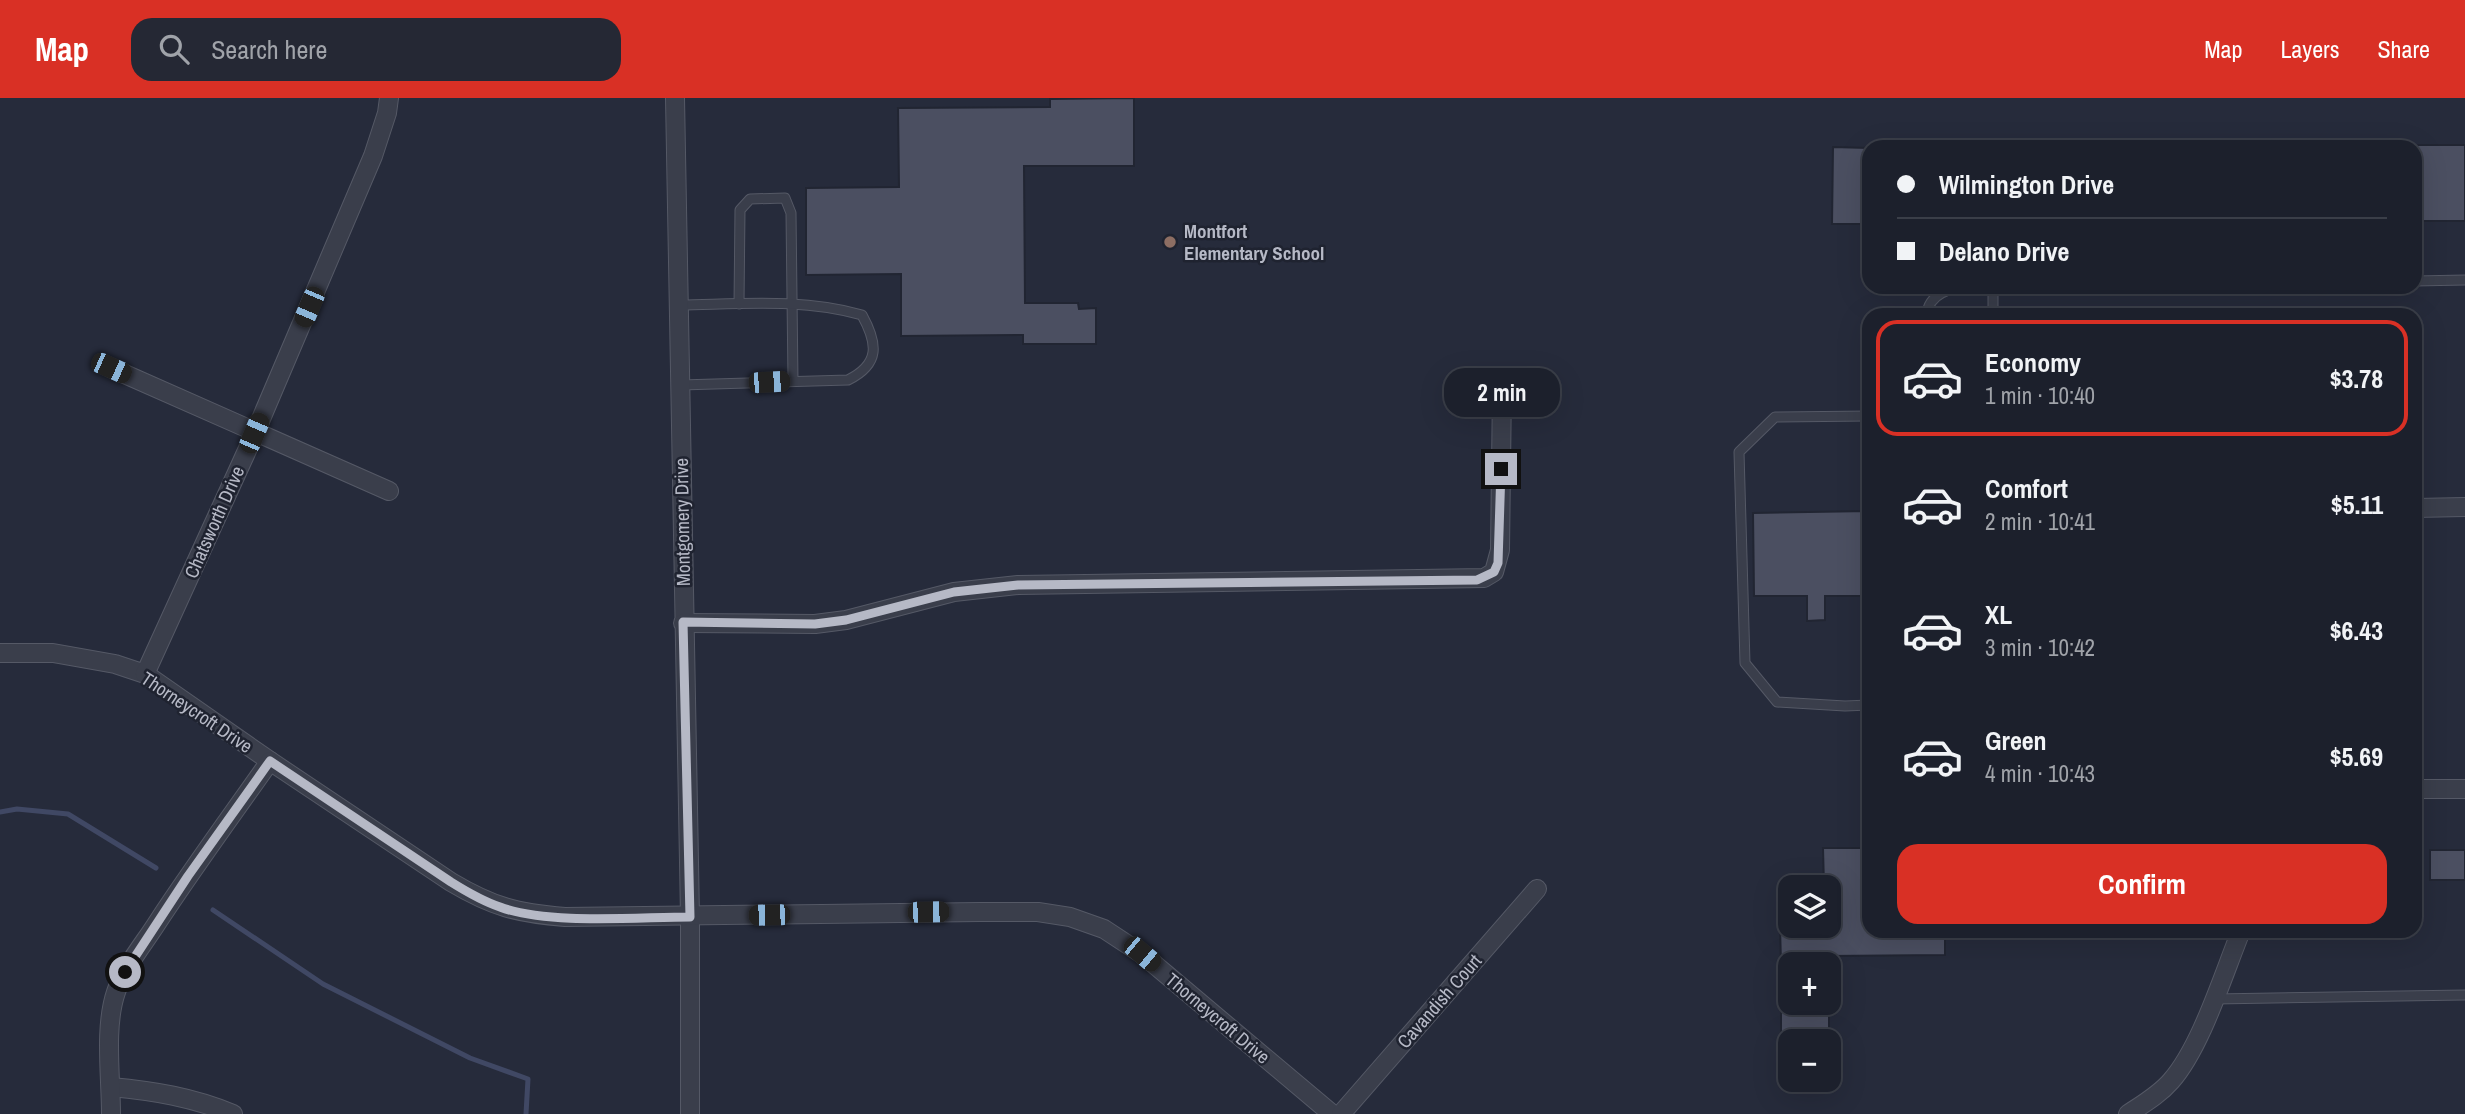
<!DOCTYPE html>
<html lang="en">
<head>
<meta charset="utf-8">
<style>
	:root { --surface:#1c202c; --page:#252834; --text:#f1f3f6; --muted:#a0a3a9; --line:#3a3e48; --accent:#d93025 }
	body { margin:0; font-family:"Archivo Narrow",sans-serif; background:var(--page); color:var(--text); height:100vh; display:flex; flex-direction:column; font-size:26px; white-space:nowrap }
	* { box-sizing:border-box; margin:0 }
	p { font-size:23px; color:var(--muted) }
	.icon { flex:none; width:38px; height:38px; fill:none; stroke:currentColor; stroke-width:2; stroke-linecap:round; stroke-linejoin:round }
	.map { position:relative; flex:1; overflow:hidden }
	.details { position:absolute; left:1862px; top:210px; width:560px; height:630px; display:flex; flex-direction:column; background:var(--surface); border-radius:21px; box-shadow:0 7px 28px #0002,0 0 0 2px var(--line) }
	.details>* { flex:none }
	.banner { position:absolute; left:1862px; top:42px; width:560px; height:154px; border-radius:21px; box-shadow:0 7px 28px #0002,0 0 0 2px var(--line); display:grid; align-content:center; height:154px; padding:0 35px; background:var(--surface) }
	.tools { position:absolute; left:1778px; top:777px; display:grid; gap:14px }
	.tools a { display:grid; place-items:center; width:63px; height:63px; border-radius:14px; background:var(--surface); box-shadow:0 7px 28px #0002,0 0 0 2px var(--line); font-size:35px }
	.end { position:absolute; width:32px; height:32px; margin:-16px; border:9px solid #b6b9c6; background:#111; box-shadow:0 0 0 4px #111 }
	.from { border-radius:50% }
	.bubble { position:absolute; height:49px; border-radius:21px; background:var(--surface); box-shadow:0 7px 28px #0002,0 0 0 2px var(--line); font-size:23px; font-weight:700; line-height:49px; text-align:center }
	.car { position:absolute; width:21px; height:42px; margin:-21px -10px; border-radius:9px; box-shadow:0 0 5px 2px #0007; background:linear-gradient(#222 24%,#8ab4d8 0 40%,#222 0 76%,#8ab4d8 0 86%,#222 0) }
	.banner b { display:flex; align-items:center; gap:24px; height:66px; font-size:26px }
	.banner b+b { border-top:2px solid var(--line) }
	.banner i { width:18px; height:18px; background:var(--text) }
	ul { padding:12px 0 0; list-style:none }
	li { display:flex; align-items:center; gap:21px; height:116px; margin:0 14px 10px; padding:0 21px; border:4px solid transparent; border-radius:21px }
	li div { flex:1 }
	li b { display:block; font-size:26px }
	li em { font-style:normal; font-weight:700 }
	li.on { border-color:var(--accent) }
	li>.icon { width:63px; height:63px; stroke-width:1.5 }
	.cta { display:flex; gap:14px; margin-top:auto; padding:14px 35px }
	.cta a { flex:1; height:80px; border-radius:21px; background:var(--accent); color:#fff; font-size:28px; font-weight:700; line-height:80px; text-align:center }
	header { display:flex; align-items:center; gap:42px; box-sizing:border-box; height:98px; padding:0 35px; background:var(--accent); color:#fff }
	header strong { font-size:33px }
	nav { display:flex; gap:38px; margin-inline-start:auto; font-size:24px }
	.search { width:490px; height:63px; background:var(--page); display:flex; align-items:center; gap:18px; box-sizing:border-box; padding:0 24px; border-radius:21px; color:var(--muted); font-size:26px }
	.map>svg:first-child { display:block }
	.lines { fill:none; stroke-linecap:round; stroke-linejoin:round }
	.stream { stroke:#404864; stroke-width:5 }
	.building { fill:#4b4f61; stroke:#212532; stroke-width:2 }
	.service-casing { stroke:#555966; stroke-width:11 }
	.minor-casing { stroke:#555966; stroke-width:20 }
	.service { stroke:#3a3e4b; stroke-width:9 }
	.minor { stroke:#3a3e4b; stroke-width:18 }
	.route { stroke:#b6b9c6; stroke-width:9 }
	.education-dot { fill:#8d6e63; stroke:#1f2330; stroke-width:2.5 }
	.labels { text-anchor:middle; stroke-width:5; stroke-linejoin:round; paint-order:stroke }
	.poi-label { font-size:19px; font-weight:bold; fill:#b6b9c6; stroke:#1f2330; text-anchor:start }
	.street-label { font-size:19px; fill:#b6b9c6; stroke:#1f2330 }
</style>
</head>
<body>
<header>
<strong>Map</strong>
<div class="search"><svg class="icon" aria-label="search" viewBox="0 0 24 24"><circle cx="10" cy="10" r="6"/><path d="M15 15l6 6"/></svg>Search here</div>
<nav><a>Map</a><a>Layers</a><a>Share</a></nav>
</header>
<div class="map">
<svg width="2465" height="1016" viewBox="0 0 2465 1016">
	<rect width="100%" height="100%" fill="#262b3b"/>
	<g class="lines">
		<!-- stream -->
		<g class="stream">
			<path d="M0,714L17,711L68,716L156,770"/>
			<path d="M213,812L323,886L470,960L528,981L526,1016"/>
		</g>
	</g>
	<!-- building -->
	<g class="building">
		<path d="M1134,0V68H1024L1025,205H1078L1079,211L1096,210V246H1023V237L901,238V176L806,177V90L899,89L898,10L1050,9V1Z"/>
		<rect x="2415" y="47" width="50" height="76"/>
		<path d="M1833,49L1869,50V126H1832Z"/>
		<path d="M1869,413V498H1825V522L1807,523V498H1754L1753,415Z"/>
		<path d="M1823,750H1869V833H1945V857L1829,858V866H1781L1780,828H1829V789H1824Z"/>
		<rect x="2430" y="752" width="35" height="30"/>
		<rect x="1781" y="905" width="48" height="38"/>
	</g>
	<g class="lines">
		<!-- service casing -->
		<g class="service-casing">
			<g id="service">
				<path d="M2415,183L2465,182"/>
				<path d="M1993,189V217"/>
				<path d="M739,206L740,112L750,101L785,100L791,115L793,283"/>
				<path d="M680,207C741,206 803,200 862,217C878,246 880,266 848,282L681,287"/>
				<path d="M1927,217C1928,196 1951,189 1969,189"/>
				<path d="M1869,318L1775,319L1739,354L1745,565L1777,604L1845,608L1869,607"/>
				<path d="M2215,901L2465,897"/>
			</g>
		</g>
		<!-- minor casing -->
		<g class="minor-casing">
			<g id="minor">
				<path d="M675,0L690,819V1016"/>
				<path d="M111,270L389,393"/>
				<path d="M2415,410L2465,409"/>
				<path d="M683,525L815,526L846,522L954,494L1018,487L1484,480L1494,474L1500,452L1502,289"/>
				<path d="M0,555H53L115,566L145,576L270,663L451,784C493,809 517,815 565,819L980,814H1038L1070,819L1104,831L1142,856L1332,1016"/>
				<path d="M145,576L255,335L373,58L387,15L389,0"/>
				<path d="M2415,691H2465"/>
				<path d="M111,989C154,993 192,999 233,1016"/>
				<path d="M111,1016C111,979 104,929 116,894C124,869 143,847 157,825C193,770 232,717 270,663"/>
				<path d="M1341,1016L1537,791"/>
				<path d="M2128,1016C2143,1006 2159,997 2171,983C2201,949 2223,877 2241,833"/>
			</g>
		</g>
		<!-- service -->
		<use href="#service" class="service"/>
		<!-- minor -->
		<use href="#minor" class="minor"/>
	</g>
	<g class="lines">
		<!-- route -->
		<path class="route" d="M125,874L188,778L270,663L451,784C467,794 482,803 500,809C548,827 637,819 690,819L683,524L815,526L846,522L954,494L1018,487L1477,482L1494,474L1498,465L1501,371"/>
	</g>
	<!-- markers -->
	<circle class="education-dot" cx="1170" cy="144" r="7"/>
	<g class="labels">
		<!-- poi labels -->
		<g class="poi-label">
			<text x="1184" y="140">Montfort<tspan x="1184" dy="22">Elementary School</tspan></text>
		</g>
		<!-- street labels -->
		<g class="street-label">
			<text transform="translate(214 424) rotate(-66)" y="7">Chatsworth Drive</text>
			<text transform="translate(682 424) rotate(-91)" y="7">Montgomery Drive</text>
			<text transform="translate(197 614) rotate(34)" y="7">Thorneycroft Drive</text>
			<text transform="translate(1439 903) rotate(-49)" y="7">Cavandish Court</text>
			<text transform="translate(1218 920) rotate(40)" y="7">Thorneycroft Drive</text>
		</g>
	</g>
</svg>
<div class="tools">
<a><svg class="icon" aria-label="layers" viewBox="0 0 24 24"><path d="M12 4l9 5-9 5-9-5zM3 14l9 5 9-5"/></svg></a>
<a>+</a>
<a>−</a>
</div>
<i class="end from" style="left:125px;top:874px"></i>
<i class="end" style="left:1501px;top:371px"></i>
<div class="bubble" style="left:1444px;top:270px;width:116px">2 min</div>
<i class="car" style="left:309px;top:209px;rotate:203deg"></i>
<i class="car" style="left:111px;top:270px;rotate:114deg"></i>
<i class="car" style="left:769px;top:284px;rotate:87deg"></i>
<i class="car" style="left:254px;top:335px;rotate:23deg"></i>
<i class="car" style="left:928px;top:814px;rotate:89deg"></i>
<i class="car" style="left:769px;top:817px;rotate:269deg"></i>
<i class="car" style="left:1142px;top:856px;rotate:130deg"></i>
<div class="banner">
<b><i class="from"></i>Wilmington Drive</b>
<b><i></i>Delano Drive</b>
</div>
<section class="details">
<ul>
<li class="on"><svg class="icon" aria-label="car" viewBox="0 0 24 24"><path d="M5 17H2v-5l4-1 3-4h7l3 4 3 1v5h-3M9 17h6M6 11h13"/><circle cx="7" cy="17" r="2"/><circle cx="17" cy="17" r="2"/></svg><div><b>Economy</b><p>1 min · 10:40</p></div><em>$3.78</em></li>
<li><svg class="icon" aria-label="car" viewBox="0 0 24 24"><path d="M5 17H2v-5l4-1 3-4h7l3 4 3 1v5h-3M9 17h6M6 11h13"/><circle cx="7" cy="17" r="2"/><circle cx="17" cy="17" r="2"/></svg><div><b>Comfort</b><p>2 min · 10:41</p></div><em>$5.11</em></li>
<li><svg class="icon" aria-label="car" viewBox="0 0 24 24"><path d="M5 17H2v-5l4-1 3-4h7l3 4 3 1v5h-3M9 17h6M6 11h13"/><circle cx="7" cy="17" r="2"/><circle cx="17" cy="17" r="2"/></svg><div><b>XL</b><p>3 min · 10:42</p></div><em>$6.43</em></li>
<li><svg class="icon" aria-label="car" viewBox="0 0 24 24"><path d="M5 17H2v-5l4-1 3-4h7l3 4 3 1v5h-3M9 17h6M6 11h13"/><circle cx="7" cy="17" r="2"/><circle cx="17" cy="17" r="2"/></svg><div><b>Green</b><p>4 min · 10:43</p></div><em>$5.69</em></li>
</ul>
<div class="cta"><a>Confirm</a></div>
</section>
</div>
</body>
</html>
